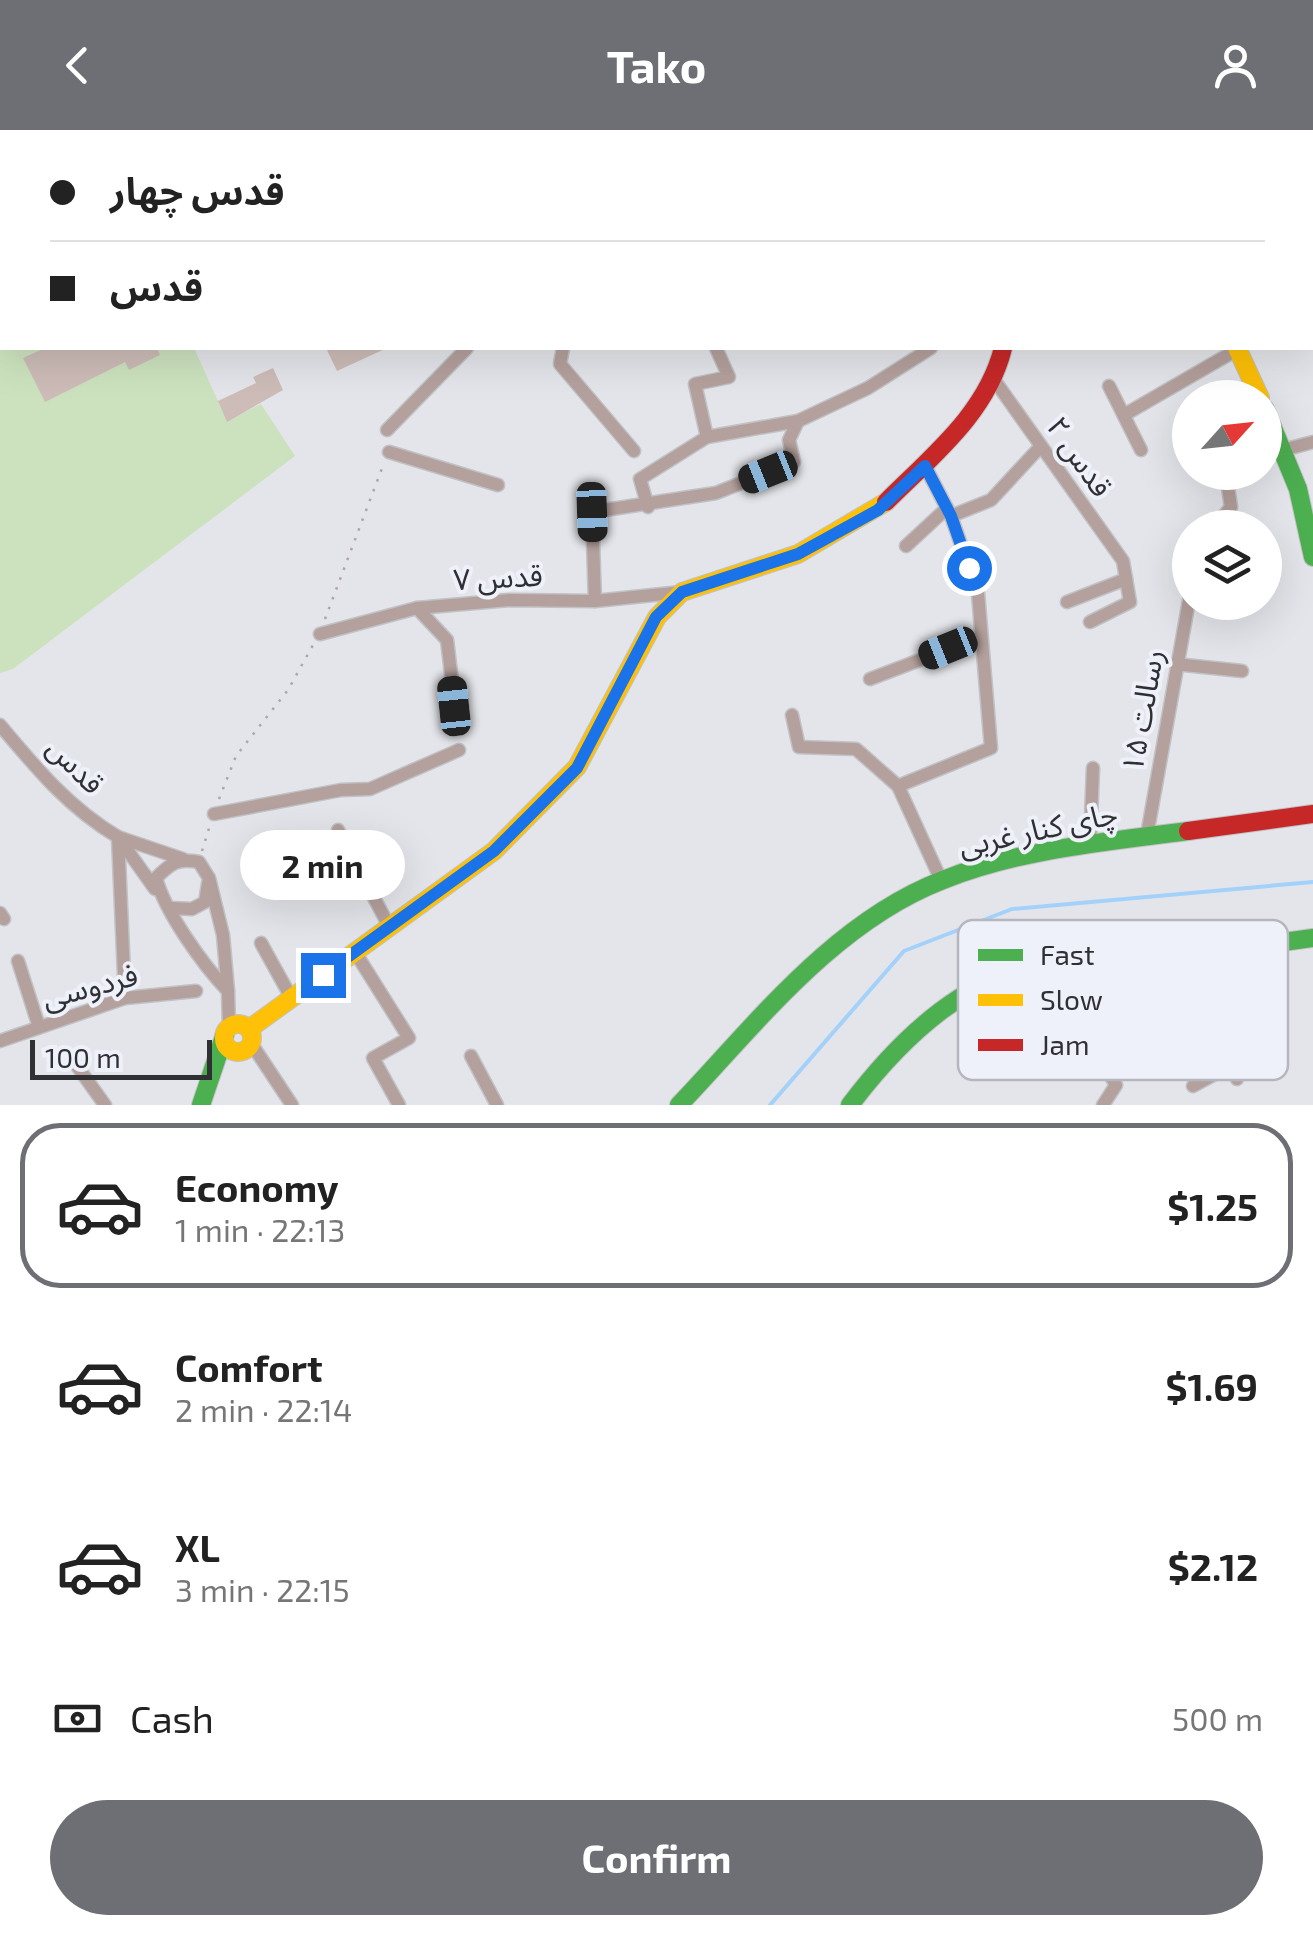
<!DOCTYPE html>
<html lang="en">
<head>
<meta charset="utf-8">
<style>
	:root { --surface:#fff; --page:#f2f2f2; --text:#222; --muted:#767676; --line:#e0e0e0; --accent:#6e6f74 }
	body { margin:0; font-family:"Exo 2","Noto Sans Arabic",sans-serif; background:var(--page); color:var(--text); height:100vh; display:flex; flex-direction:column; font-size:38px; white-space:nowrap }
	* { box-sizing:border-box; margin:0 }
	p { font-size:32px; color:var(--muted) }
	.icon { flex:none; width:55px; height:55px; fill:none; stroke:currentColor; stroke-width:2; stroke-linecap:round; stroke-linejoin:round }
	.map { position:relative; height:975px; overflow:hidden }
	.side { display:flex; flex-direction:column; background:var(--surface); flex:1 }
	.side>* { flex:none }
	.top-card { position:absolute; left:0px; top:0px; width:1315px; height:220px; box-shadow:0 10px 40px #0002; display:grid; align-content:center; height:220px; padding:0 50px; background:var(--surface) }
	.needle { width:65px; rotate:63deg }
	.fabs { position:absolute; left:1172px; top:250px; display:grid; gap:20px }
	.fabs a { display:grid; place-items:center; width:110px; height:110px; border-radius:50%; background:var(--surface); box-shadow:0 10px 40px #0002; font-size:50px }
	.scale { position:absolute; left:30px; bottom:25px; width:182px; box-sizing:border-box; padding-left:10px; border:5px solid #2f3034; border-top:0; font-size:28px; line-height:35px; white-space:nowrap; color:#2f3034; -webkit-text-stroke:8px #eef1fa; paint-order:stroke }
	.end { position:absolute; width:45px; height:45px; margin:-22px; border:12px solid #1a73e8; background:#fff; box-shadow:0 0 0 5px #fff }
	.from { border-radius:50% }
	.bubble { position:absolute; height:70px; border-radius:35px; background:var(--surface); box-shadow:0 10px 40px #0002; font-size:32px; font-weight:700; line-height:70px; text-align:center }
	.car { position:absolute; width:30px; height:60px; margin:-30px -15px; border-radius:12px; box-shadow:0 0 8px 2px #0007; background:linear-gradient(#222 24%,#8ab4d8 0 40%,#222 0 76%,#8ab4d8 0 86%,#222 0) }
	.top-card b { display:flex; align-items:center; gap:35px; height:95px; font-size:38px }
	.top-card b+b { border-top:2px solid var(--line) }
	.top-card i { width:25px; height:25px; background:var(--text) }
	ul { padding:18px 0 0; list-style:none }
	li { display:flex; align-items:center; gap:30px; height:165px; margin:0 20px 15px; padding:0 30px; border:5px solid transparent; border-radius:40px }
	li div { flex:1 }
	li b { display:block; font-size:38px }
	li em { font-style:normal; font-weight:700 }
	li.current { border-color:var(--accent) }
	li>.icon { width:90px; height:90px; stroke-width:1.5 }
	.pay { display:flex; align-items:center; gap:25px; height:110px; padding:0 50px; font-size:38px }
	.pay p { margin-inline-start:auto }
	.action { display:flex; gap:20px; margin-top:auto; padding:20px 50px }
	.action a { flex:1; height:115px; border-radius:60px; background:var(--accent); color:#fff; font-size:40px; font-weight:700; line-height:115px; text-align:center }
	header { display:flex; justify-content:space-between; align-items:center; height:130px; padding:0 50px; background:var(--accent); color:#fff; font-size:45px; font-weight:700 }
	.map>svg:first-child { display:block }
	.green { fill:#cce2be }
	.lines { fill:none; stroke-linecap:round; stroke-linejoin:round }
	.stream { stroke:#a3d1f9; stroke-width:4 }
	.building { fill:#cdbcb7 }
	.lane-casing { stroke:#c1c2c5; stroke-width:9 }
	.street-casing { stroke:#c1c2c5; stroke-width:15 }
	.fast-casing { stroke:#c1c2c5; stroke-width:20 }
	.slow-casing { stroke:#c1c2c5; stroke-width:20 }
	.jam-casing { stroke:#c1c2c5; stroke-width:20 }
	.path { stroke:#b0a5a3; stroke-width:2.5; stroke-dasharray:2.5 8; stroke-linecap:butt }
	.lane { stroke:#b4a09c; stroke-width:6 }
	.street { stroke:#b4a09c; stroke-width:12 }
	.fast { stroke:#4caf50; stroke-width:18 }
	.slow { stroke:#ffc107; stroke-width:18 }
	.jam { stroke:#c62828; stroke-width:18 }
	.route { stroke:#1a73e8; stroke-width:12 }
	.labels { text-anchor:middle; stroke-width:8; stroke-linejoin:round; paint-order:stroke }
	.street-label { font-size:30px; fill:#2f3034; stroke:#eef1fa }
	.key { fill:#eef1fa; stroke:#b5b7bf; stroke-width:2.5 }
	.key-label { font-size:28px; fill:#2f3034 }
</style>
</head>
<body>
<header><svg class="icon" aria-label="back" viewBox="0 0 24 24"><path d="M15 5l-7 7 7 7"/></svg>Tako<svg class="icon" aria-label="person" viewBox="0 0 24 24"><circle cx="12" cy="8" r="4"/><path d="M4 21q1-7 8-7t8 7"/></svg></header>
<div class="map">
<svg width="1313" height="975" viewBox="0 0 1313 975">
	<rect width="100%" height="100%" fill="#e4e5ea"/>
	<!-- green -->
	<g class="green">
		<path d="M0,0H325L327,2H2V161Z"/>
		<path d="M0,179L2,218H194L227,291L261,274L295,326L13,539L0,543Z"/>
	</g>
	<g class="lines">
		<!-- stream -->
		<path class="stream" d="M770,975L904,821L1012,779L1313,752"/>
	</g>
	<!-- building -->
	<g class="building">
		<path d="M45,218H157L160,225L129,240L125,232L45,272L23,228Z"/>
		<path d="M326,218H387L337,241Z"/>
		<path d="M273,238L283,260L227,292L218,271L256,253L253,247Z"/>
	</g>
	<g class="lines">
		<!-- lane casing -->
		<g class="lane-casing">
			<path id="lane" d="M45,0L47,2"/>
		</g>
		<!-- street casing -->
		<g class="street-casing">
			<g id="street">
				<path d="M359,0L361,2"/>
				<path d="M1011,0L1013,2"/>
				<path d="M1181,0V2"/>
				<path d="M631,2L636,0"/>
				<path d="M676,2L680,0"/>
				<path d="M1312,164H1313"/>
				<path d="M563,218L560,234L634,321"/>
				<path d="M995,251L1123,431L1130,472L1090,492"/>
				<path d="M1109,256L1141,320"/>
				<path d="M1124,285L1238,219"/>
				<path d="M387,300L467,218"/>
				<path d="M707,307L695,254L729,247L716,218"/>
				<path d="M1283,320L1313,312"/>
				<path d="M1265,321L1280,312"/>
				<path d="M389,322L498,355"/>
				<path d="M648,377L640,349L707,307L798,291L868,258L931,218"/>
				<path d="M951,386L991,370L1041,316"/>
				<path d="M1214,398L1231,377L1227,351L1231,342"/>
				<path d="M906,416L947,378"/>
				<path d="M595,471L592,382L716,363L794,332L789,310L798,291"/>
				<path d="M1067,472L1126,449"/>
				<path d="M417,478L447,510L455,576"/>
				<path d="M320,504L417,478L510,470L595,471L682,462"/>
				<path d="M1175,534L1242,541"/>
				<path d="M870,549L980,507"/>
				<path d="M792,585L799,617L856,619L898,656L991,618L978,463L951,386L925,336"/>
				<path d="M0,595C36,638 69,678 118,707L125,868"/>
				<path d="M898,656L941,750"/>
				<path d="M214,684L341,660L370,659L459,620"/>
				<path d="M338,700L389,796"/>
				<path d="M1147,705L1190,465"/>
				<path d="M1090,713L1093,638"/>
				<path d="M155,759L118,707L183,729"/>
				<path d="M172,778L192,779L205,772L209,748L199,732C177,728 171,733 156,748C165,782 203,835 228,861L223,805L209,748"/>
				<path d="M0,783L4,789"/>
				<path d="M261,813L292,869"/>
				<path d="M355,822L409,908L373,928L399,975"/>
				<path d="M1179,825L1237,949"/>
				<path d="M18,831L39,897"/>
				<path d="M1042,832L1116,955L1103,975"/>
				<path d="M228,861L229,897"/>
				<path d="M0,911L125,868L196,861"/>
				<path d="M251,913L292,975"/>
				<path d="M471,926L497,975"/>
				<path d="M77,936L105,975"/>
				<path d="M1193,956L1230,936"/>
			</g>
		</g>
		<!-- fast casing -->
		<g class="fast-casing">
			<g id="fast">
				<path d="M1265,279L1298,359L1313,427"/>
				<path d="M201,975L225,904"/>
				<path d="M679,975C757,893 834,792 943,750C1021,719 1106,712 1188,701"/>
				<path d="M850,975C902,906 970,842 1060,829C1098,824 1137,828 1175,825C1221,822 1267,814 1313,808"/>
			</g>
		</g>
		<!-- slow casing -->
		<g class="slow-casing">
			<g id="slow">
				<path d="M1117,0L1118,2"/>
				<path d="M1312,21H1313"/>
				<path d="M1237,218L1260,268"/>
				<circle cx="238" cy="908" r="14"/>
				<path d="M249,899L494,721L577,637L657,487L682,462L798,424L886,372"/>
			</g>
		</g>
		<!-- jam casing -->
		<g class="jam-casing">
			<g id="jam">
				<path d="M886,372C932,326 987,283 1003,218"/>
				<path d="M1188,701L1313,684"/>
			</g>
		</g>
		<!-- path -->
		<g class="path">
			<path d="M325,489L384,333"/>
			<path d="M219,669L236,626L288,560L313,515"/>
			<path d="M202,721L210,695"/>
		</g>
		<!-- lane -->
		<use href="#lane" class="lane"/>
		<!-- street -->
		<use href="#street" class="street"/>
		<!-- fast -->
		<use href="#fast" class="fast"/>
		<!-- slow -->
		<use href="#slow" class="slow"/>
		<!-- jam -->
		<use href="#jam" class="jam"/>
	</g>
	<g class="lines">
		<!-- route -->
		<path class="route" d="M323,845L494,721L577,638L656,487L682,462L798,424L878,380L925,336L951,386L969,438"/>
	</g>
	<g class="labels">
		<!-- street labels -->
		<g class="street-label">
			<text transform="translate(1079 327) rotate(55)" y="10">قدس ۲</text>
			<text transform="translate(498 448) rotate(-3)" y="10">قدس ۷</text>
			<text transform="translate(1143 581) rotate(-80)" y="10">رسالت ۱۵</text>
			<text transform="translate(75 636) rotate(45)" y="10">قدس</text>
			<text transform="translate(1038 700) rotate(-12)" y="10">چای کنار غربی</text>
			<text transform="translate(90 857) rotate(-15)" y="10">فردوسی</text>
		</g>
	</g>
	<!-- legend -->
	<rect x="958" y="790" width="330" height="160" rx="15" class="key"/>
	<rect x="978" y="819" width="45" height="12" fill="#4caf50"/>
	<rect x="978" y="864" width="45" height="12" fill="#ffc107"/>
	<rect x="978" y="909" width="45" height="12" fill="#c62828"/>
	<g class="key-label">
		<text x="1040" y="835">Fast</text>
		<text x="1040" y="880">Slow</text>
		<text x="1040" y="925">Jam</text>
	</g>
</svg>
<div class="fabs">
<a><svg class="needle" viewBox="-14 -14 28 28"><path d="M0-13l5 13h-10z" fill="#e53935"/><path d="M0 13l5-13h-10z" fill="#767676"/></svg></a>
<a><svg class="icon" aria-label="layers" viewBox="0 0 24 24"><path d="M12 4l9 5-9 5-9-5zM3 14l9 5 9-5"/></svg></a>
</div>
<div class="scale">100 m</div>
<i class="end from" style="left:969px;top:438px"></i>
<i class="end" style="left:323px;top:845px"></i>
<div class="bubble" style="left:240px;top:700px;width:165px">2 min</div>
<i class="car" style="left:768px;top:342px;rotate:248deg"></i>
<i class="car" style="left:592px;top:382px;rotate:178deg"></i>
<i class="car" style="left:948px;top:518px;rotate:248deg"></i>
<i class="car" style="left:454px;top:576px;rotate:354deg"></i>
<div class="top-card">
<b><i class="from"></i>قدس چهار</b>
<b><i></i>قدس</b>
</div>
</div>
<section class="side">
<ul>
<li class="current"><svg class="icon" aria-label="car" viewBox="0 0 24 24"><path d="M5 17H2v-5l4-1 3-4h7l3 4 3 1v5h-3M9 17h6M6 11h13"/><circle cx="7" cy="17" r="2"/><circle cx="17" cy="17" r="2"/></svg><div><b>Economy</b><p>1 min · 22:13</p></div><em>$1.25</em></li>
<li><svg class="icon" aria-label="car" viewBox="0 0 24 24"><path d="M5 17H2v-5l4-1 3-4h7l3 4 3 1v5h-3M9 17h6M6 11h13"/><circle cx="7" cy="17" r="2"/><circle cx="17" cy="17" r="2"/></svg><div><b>Comfort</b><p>2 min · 22:14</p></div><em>$1.69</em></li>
<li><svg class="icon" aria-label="car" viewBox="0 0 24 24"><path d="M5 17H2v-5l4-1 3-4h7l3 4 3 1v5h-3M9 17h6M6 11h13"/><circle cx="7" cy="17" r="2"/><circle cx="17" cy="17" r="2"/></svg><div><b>XL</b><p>3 min · 22:15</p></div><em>$2.12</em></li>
</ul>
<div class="pay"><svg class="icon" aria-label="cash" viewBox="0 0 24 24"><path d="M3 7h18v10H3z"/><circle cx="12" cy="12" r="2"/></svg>Cash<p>500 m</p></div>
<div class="action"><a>Confirm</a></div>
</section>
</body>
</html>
